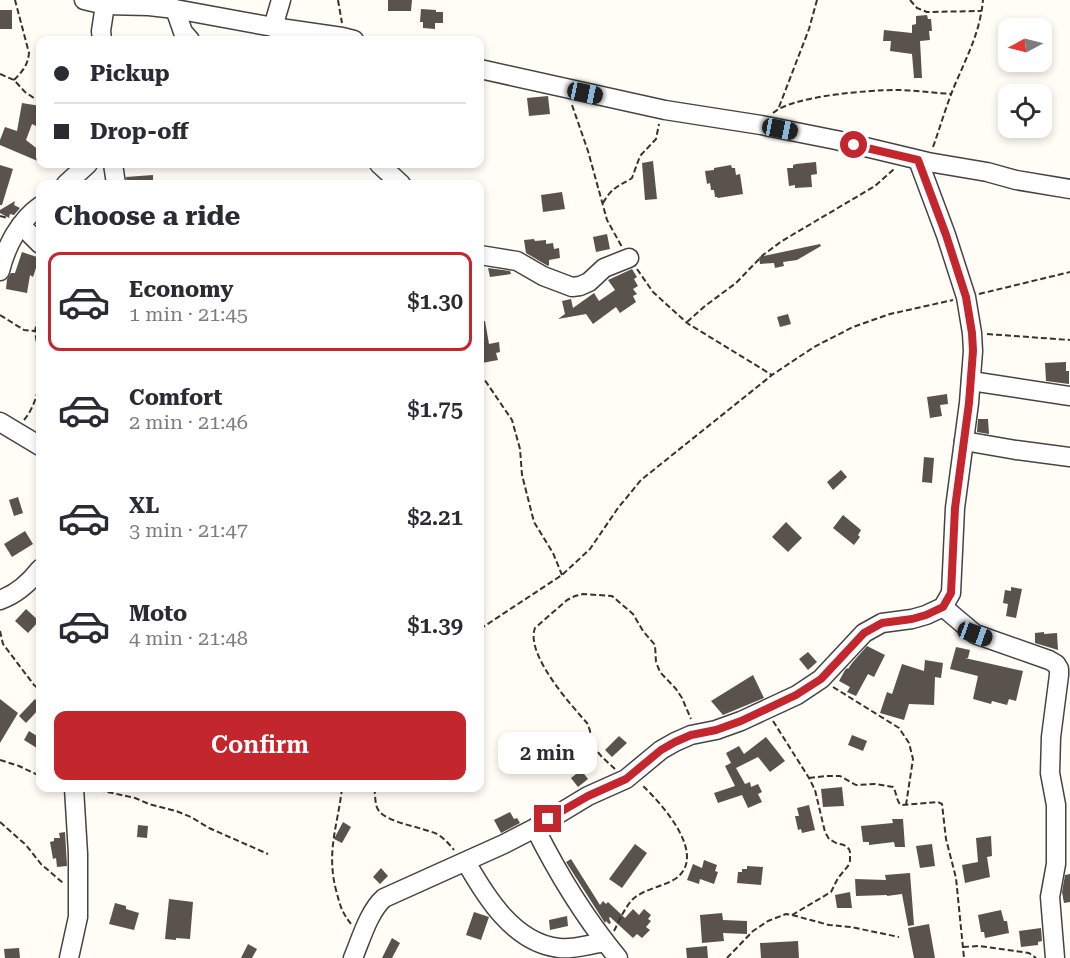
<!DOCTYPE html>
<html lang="en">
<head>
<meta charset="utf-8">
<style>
	:root { --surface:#fff; --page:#f2f2f3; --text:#2b2b33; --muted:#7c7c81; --line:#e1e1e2; --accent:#c4262e }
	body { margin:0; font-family:"Roboto Serif",serif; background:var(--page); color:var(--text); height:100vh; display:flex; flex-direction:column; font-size:22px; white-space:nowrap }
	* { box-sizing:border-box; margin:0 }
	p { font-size:20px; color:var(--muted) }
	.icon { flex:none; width:33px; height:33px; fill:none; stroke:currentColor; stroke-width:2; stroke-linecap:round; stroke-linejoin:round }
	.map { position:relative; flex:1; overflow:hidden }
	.panel { position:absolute; left:36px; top:180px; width:448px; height:612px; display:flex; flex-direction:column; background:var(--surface); border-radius:12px; box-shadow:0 3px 9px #0003 }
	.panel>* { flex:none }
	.top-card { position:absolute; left:36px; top:36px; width:448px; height:132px; border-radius:12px; box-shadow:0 3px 9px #0003; display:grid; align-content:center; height:132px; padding:0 18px; background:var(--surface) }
	.needle { width:39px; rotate:263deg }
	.fabs { position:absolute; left:998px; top:18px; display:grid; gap:12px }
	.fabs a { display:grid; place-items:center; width:54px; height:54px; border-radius:12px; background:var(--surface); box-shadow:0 3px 9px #0003; font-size:30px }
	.end { position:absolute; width:27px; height:27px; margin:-14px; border:8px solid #c4262e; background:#fff; box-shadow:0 0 0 3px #fff }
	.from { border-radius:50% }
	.bubble { position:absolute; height:42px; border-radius:12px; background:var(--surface); box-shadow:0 3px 9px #0003; font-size:20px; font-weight:600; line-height:42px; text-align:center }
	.car { position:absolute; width:18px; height:36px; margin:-18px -9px; border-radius:8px; box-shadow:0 0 4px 2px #0007; background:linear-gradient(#222 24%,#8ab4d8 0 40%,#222 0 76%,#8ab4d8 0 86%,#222 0) }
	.top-card b { display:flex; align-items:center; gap:21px; height:57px; font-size:22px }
	.top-card b+b { border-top:2px solid var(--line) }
	.top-card i { width:15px; height:15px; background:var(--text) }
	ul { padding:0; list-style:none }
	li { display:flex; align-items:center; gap:18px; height:99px; margin:0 12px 9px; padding:0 6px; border:3px solid transparent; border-radius:12px }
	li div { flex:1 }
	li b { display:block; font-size:22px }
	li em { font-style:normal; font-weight:600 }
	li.selected { border-color:var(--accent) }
	li>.icon { width:54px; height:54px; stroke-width:1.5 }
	h2 { padding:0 18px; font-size:27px; line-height:72px }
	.primary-button { display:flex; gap:12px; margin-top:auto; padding:12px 18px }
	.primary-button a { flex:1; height:69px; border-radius:12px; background:var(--accent); color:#fff; font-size:24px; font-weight:600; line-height:69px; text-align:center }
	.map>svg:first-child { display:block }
	.building { fill:#5a524d }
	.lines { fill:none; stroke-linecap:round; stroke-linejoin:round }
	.minor-casing { stroke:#444; stroke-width:21 }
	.path { stroke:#333; stroke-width:2; stroke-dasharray:6 3; stroke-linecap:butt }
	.minor { stroke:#fff; stroke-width:18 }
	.route { stroke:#c4262e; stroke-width:8 }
</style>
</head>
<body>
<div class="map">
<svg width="1070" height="958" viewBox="0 0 1070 958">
	<rect width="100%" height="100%" fill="#fffdf5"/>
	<!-- building -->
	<g class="building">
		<path d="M388,0H412L411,11H388Z"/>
		<path d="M421,9L436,10V12H443V23H435V29L423,28V22H420Z"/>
		<rect x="0" y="10" width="12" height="19"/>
		<path d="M927,15L928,19H931L932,31H929L930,40L920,41L922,78H914L912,54L890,51L891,41H883L884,30L912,33V25L916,24V16Z"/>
		<path d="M548,96L550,114L529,116L527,98Z"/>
		<path d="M22,103L40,106V128L32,124L26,140L40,151V162L0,145V140L5,127L17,131Z"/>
		<path d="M653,161L657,199L645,200L642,163Z"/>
		<path d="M816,162L817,174L811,175L812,187L795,188V185L789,186L787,168H793V165L796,164Z"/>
		<path d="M0,165L13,169L2,205H0Z"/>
		<path d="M731,165L732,168H735L736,175L740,174L743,194L718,198L717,197H715L714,190H711L710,183L707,184L705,171L714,170V168Z"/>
		<path d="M153,175V184H127L126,177Z"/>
		<path d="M562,192L565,209L543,212L541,195Z"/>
		<path d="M15,201L14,205L20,208L14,215L10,214L9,218L0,213V210Z"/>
		<path d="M607,234L610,249L596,252L593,237Z"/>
		<path d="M534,239L535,241L546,240V244L553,243L554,249L559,248L560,258L549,260V265L548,266L526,253L524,240Z"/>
		<path d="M820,244L821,246L797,260L783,262L784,266L775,268L774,263L760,264L759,257Z"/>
		<path d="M22,252L40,258V269L36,268L33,277L30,275L27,293L6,289L7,279L11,273H15Z"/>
		<path d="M488,268L510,271L511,274L490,277Z"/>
		<path d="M632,269L637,277L634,279L638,286L633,289L637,294L633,296L636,302L620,313L616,307L593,324L586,314L558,319L565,314L562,301L571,299L573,308L594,293L599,301L615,290L608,280Z"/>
		<path d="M788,314L791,324L780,327L777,317Z"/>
		<path d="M480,321H485L489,344L499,342L500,352L496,353L498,360L482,363L480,350Z"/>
		<path d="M1066,362V371H1069V384L1046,381L1045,363Z"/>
		<path d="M947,394L948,404L940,405L942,416L930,418L927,397Z"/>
		<path d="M978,419H988L989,434L977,432Z"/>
		<path d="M924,457L934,458L932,483L922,482Z"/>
		<path d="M841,470L847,477L833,490L827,482Z"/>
		<path d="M18,497L23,513L14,516L9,500Z"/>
		<path d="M843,515L861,530L858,535L860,537L854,545L833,528Z"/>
		<path d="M786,522L802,538L788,552L772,537Z"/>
		<path d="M25,531L33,544L12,557L4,544Z"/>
		<path d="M1011,587L1022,589L1016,618L1006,616L1008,604L1003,603L1005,590L1011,591Z"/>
		<path d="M26,609L39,621L28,633L15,621Z"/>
		<path d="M1044,632V634L1057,633L1058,650L1035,643V633Z"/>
		<path d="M867,646L885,655L874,677L868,674L856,696L847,692L850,687L839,681L845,670L847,668L848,669L852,663Z"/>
		<path d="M956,647L970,650L968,658H965L1023,671L1016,701L1009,699L1007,705L992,701L991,704L973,699L978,676L950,669Z"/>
		<path d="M808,652L817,662L808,670L799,659Z"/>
		<path d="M925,660L943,663L941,678L935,677L934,705L909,704L904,720L880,713L887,692L892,694L902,664L924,671Z"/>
		<path d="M753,675L764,698L723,715L711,701Z"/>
		<path d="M0,699L18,713L0,743Z"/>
		<path d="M35,699L40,705V708L26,723L19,716Z"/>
		<path d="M29,731L40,738V750L24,740Z"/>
		<path d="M852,735L867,741L863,751L848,745Z"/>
		<path d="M619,736L627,743L612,757L605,750Z"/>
		<path d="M766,737L785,761L770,772L758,757L736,768L745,784L750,782L751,787L758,784L762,792L758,794L762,802L748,808L742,795L718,803L714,793L735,786L725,766L731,763L726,753L739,746L744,754Z"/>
		<path d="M581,770L588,779L578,787L571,778Z"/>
		<path d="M842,787L844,806L823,807L821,789Z"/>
		<path d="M809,805L815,830L802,833L801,829L798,830L795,816H799L797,808Z"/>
		<path d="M510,812L514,819L517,818L520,823L501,833L494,820Z"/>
		<path d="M892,819H903L905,847H895L894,842L869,845V842H863L861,826L893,823Z"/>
		<path d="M343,822L351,827L342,843L334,839Z"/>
		<path d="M138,825L148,826L147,838L137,837Z"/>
		<path d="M65,832L67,866L57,867L56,858L53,859L50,842L54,841V838H60L59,833Z"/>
		<path d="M991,836L992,856L987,857L990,877L965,883L962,865L978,862L976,838Z"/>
		<path d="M635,844L647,853L622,888L609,879Z"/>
		<path d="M932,844L935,866L920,868L916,846Z"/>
		<path d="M571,859L600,905L603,901L606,904L608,902L625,918L633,909L639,915L644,909L651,915L648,919L651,921L646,927L650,930L642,938L637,934L633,938L610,917L609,918L611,923L609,924L606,921L605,923L566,862Z"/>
		<path d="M704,860L717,865L715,871L718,872L714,884L700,879L699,884L687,880L693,864L702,868Z"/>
		<path d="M747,866L763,867L761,885L737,883L738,872H742V869H747Z"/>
		<path d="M381,868L388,876L380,884L373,877Z"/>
		<path d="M910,873L914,925L908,926L902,894L887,896V895L856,896L855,879L886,880L885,875Z"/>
		<path d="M1070,874V902L1064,903L1062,892L1065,875Z"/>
		<path d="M850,892L852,908H837L835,895Z"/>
		<path d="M169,899L193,902L190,939L176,938V940L165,939Z"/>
		<path d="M115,903L126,906V909L139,913L134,930L109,924Z"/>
		<path d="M1001,910L1004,921H1007L1009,933L985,938L984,932H981L978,915Z"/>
		<path d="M474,912L489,917L481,940L466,935Z"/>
		<path d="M722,913L723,920L747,921V934L723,933L724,941L702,943L700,915Z"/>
		<path d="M567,916L568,926L550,930L549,920Z"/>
		<path d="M929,924L935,958H914L908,928Z"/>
		<path d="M1041,928L1042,941L1038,942V945L1021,947L1019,931Z"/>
		<path d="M392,938L400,943L392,958H382Z"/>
		<path d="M798,941L799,958H761L760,943Z"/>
		<path d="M248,944L257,949L252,958H241Z"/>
		<path d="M707,946L708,958H687L686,948Z"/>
		<path d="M19,948L20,958H5L4,949Z"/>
	</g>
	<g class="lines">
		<!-- minor casing -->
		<g class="minor-casing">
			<g id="minor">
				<path d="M84,0L105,5L149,6L175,9L273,27L342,37L354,40"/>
				<path d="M175,9L183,32L190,40"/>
				<path d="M273,27L281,0"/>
				<path d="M102,40L101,31L105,5"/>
				<path d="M480,69L665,110L761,125L836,140L928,162L987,172L1016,180L1070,189"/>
				<path d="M113,164L116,184"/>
				<path d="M379,164L401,184"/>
				<path d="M66,184L88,164"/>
				<path d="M21,225L40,244"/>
				<path d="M480,255L517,261L543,276L572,287L580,286L589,282L604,268L629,258"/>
				<path d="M0,271C6,246 20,220 40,206"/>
				<path d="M971,381L1070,396"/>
				<path d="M0,422L40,446"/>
				<path d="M964,441L1016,450L1070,457"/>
				<path d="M0,600C17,594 29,583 40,569"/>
				<path d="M943,607L975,634L1049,660L1056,664L1059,669V675L1051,737L1050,773L1056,805V864L1050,897L1055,958"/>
				<path d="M535,828C558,874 585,918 618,958"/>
				<path d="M466,862C486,897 514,943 559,948C572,950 591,944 605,942"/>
				<path d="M69,958L78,917V854L74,788"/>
				<path d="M353,958C361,939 369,911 384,898L504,844L535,828L588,796L626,779L661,750L675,742L691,735L716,730L741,721L797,695L821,679L864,633L882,623L912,619L926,615L943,607L951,593L955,508L969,403L973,351L972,333L966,297L946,235L918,160"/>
			</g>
		</g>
		<!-- path -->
		<g class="path">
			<path d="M338,0L342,23"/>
			<path d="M910,0L917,8L927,12L981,11"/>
			<path d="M0,74L14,80L25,92L40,102"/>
			<path d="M14,80C22,72 28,65 29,53L15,0"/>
			<path d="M572,105L588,151L607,220L622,247"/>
			<path d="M779,107L809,29L817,0"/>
			<path d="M773,113C792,96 869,90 896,90C914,90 933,93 952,94"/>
			<path d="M933,147C941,125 947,102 957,80C969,52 980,31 983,0"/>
			<path d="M603,203C612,187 618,187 632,178L640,156L656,139L659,124"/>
			<path d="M0,216L8,218"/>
			<path d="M637,269L653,292L687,323L772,375"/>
			<path d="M979,294L1070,272"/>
			<path d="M40,309L35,331L40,363"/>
			<path d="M0,315L24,330L35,331"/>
			<path d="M687,322L705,306L736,283L763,255L782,241L875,186L894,169"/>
			<path d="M987,334L1070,340"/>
			<path d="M480,373L512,420L520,449L522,475L534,522L553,553L562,575"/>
			<path d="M24,420C34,408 39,391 40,376"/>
			<path d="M480,629L562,575L590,549L618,508L641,480L772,375L814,347L853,327L890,314L953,300"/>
			<path d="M0,631L3,644L34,685L40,690"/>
			<path d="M833,687L899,728L909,743L913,759L906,805"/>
			<path d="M773,721L809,778L815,790L825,832L829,839L836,843L844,845L849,849L850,852V861L848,866L838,878L831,892L792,915"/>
			<path d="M0,760L19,766L40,776"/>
			<path d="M615,769C608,762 599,756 595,747C591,739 591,731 587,723C571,705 525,654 535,628L567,600L575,596L583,594L612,596L633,614L643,631L655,645L656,662L660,672L676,689L682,698L691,719"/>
			<path d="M809,778L826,776H840L856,785L875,784L893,787C897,793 896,801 901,805L938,802L942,804L946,839L956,878L964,958"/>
			<path d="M90,788L135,798L149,804L176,811L191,817L209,828L268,854"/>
			<path d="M342,788C338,825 326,851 336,890C340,905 341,911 351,924"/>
			<path d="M374,788C376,795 374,805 379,811C388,823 422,827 437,834C444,838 449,844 454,850"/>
			<path d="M0,822L26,845L41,864L63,883"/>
			<path d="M614,931C619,921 625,907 633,899C644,889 662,887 675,879C709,856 662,804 643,786"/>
			<path d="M963,947L979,946L1029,953L1036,958"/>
			<path d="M727,958L753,931L768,921L786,914L792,915L829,925L851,927L899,937"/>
		</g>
		<!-- minor -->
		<use href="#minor" class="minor"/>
	</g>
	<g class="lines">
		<!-- route -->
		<path class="route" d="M548,819L588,796L626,779L661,750L675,742L691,735L716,730L741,721L796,695L821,679L864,633L882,623L912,619L926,615L943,607L951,593L955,508L969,403L973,351L972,333L966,297L946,235L918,160L854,145"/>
	</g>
</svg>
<div class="fabs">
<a><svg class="needle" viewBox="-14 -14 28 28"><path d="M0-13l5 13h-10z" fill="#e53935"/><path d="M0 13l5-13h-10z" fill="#7c7c81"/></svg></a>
<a><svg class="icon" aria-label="locate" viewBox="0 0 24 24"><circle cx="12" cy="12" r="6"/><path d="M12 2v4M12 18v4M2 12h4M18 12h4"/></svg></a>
</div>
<i class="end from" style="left:854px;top:145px"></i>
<i class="end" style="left:548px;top:819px"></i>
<div class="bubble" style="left:498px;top:732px;width:99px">2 min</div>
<i class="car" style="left:585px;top:93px;rotate:102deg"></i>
<i class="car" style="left:780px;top:129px;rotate:101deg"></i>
<i class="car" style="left:975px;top:634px;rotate:110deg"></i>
<div class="top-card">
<b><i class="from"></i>Pickup</b>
<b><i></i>Drop-off</b>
</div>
<section class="panel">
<h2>Choose a ride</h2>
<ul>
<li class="selected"><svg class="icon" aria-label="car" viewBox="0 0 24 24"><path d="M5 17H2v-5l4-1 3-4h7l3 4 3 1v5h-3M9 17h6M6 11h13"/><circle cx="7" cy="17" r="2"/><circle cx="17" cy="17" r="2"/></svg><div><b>Economy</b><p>1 min · 21:45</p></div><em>$1.30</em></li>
<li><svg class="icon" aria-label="car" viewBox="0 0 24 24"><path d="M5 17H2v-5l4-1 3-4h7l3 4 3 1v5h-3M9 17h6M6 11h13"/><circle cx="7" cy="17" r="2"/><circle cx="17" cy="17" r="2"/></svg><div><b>Comfort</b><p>2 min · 21:46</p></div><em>$1.75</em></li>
<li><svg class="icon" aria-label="car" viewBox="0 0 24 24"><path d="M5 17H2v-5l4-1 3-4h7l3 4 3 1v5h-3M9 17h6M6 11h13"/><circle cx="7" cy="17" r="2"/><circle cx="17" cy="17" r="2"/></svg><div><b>XL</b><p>3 min · 21:47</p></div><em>$2.21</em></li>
<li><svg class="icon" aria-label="car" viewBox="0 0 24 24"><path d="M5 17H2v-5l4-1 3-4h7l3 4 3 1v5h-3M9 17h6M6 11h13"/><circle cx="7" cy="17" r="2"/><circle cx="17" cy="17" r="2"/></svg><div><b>Moto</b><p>4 min · 21:48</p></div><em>$1.39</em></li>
</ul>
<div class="primary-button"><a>Confirm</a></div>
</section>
</div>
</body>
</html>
